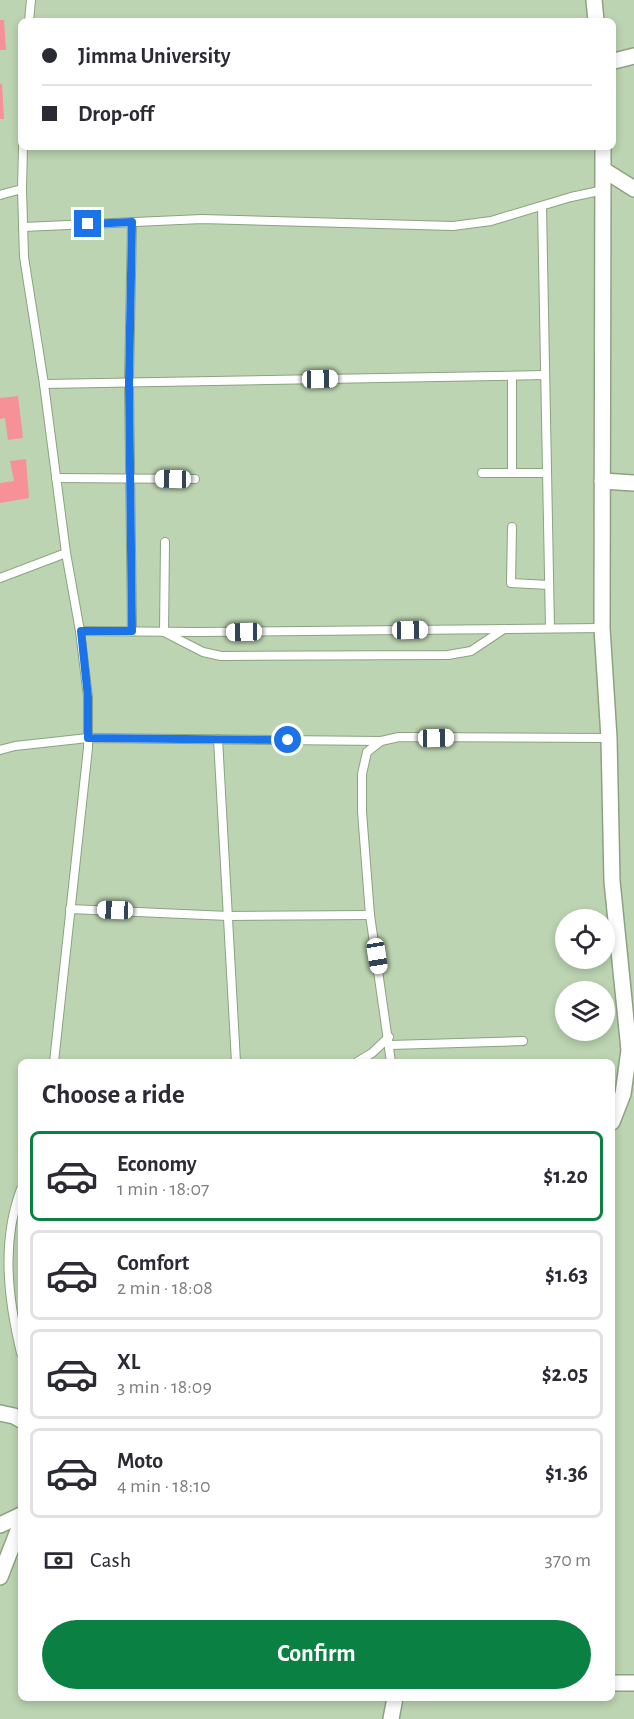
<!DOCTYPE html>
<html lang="en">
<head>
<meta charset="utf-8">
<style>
	:root { --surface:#fff; --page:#f7f7f7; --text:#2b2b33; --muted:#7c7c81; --line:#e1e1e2; --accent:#0b8043 }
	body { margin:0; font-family:"Alegreya Sans",sans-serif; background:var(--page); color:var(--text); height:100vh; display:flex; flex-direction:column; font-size:22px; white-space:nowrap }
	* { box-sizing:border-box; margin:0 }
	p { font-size:20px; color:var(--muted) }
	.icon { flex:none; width:33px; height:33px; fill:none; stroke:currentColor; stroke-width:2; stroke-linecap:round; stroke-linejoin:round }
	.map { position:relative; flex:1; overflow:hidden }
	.drawer { position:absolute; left:18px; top:1059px; width:597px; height:642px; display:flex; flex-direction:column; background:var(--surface); border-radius:9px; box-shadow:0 3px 9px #0003 }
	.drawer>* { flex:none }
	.top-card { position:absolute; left:18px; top:18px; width:598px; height:132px; border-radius:9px; box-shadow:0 3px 9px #0003; display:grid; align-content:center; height:132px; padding:0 24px; background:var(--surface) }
	.tools { position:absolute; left:555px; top:909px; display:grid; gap:12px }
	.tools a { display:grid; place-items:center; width:60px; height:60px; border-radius:50%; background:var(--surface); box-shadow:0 3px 9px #0003; font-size:30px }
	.end { position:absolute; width:27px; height:27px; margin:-14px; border:8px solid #1a73e8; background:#fff; box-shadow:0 0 0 3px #fff }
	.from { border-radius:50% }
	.car { position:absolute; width:18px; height:36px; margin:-18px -9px; border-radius:8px; box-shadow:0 0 4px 2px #0007; background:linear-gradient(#fff 24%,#345 0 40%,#fff 0 76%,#345 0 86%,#fff 0) }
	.top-card b { display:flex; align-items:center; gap:21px; height:57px; font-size:22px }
	.top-card b+b { border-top:2px solid var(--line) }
	.top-card i { width:15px; height:15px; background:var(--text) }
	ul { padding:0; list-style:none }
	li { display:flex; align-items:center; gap:18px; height:90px; margin:0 12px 9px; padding:0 12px; border:3px solid var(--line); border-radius:9px }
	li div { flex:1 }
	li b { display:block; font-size:22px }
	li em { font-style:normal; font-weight:700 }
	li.selected { border-color:var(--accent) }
	li>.icon { width:54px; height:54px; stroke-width:1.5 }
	h2 { padding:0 24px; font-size:27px; line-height:72px }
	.pay { display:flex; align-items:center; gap:15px; height:66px; padding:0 24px; font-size:22px }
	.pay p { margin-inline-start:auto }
	.action { display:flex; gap:12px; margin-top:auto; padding:12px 24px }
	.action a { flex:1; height:69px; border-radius:36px; background:var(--accent); color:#fff; font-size:24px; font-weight:700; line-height:69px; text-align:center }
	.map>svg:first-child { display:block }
	.building { fill:#f69198 }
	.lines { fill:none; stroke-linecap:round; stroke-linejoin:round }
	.lane-casing { stroke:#8ca381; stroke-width:10 }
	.street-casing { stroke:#8ca381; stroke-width:18 }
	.lane { stroke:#fff; stroke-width:8 }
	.street { stroke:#fff; stroke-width:15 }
	.route { stroke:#1a73e8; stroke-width:8 }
</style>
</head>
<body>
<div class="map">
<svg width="634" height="1719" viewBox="0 0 634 1719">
	<rect width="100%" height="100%" fill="#bcd4b1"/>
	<!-- building -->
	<g class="building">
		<path d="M0,20H4L6,50H0Z"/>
		<path d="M0,84H2L4,119H0Z"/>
		<path d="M18,396L23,438L8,440L5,418L0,419V398Z"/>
		<path d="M26,459L29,498L0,503V483L14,481L10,461Z"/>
	</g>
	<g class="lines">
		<!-- lane casing -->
		<g class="lane-casing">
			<g id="lane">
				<path d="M29,21L31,0"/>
				<path d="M23,147L22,189L24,257L44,384L66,553L80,631L88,697V748L54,1062"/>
				<path d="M0,195L22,189"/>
				<path d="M542,207L550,628"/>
				<path d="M132,222L129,382L132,631"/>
				<path d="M23,227L202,219L453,226L491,221L571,197L604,190"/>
				<path d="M512,376V473H547"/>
				<path d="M44,384L545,375"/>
				<path d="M482,473H512"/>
				<path d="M56,478L195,479"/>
				<path d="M512,527L511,583L549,585"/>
				<path d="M165,542L164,632L203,652L221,656L448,655L471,651L504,629"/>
				<path d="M0,578L66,553"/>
				<path d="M80,631L197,632L602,628"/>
				<path d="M218,739L236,1062"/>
				<path d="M0,750L15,746L88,738L381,741"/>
				<path d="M70,909L228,916L370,915"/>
				<path d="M390,1045L523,1041"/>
				<path d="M357,1062L372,1053L389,1037"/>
				<path d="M391,1062L370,915L362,812V774L367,752L381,741L399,737L609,738"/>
				<path d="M21,1189C1,1242 8,1299 21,1353"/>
			</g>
		</g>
		<!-- street casing -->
		<g class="street-casing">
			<g id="street">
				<path d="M594,0L596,21"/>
				<path d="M614,61L634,56"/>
				<path d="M603,147L602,628L609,738L612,881L629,1050L623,1094L612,1122"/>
				<path d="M604,170L634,189"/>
				<path d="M602,481L634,483"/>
				<path d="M0,1413L14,1416L21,1420"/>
				<path d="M0,1525L21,1515"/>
				<path d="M0,1577L21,1523"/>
				<path d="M612,1683H634"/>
				<path d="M391,1719L395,1698"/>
			</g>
		</g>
		<!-- lane -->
		<use href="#lane" class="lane"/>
		<!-- street -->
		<use href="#street" class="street"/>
	</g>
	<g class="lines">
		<!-- route -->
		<path class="route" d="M88,224L132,222L129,382L132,631H81L88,697V738L288,740"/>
	</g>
</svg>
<div class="tools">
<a><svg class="icon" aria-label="locate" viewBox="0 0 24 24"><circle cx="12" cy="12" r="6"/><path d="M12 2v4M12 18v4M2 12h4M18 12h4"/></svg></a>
<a><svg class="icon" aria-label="layers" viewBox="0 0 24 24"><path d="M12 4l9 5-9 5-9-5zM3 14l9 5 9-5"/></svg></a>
</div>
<i class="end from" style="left:288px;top:740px"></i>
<i class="end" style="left:88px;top:224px"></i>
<i class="car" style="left:320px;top:379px;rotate:89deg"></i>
<i class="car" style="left:173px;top:479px;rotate:271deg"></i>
<i class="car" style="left:410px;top:630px;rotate:89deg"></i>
<i class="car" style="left:244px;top:632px;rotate:269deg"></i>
<i class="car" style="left:436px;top:738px;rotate:89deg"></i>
<i class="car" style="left:115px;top:910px;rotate:272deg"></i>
<i class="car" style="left:377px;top:956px;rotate:171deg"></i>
<div class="top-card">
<b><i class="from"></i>Jimma University</b>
<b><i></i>Drop-off</b>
</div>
<section class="drawer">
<h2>Choose a ride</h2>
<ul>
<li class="selected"><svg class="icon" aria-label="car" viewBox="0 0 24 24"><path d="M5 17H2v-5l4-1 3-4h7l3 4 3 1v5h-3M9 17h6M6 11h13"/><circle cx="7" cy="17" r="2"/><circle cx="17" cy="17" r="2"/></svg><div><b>Economy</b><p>1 min · 18:07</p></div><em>$1.20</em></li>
<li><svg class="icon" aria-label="car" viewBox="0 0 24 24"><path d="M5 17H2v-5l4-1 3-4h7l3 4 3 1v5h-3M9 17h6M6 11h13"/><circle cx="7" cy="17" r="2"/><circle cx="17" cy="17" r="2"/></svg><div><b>Comfort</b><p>2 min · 18:08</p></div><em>$1.63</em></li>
<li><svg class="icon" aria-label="car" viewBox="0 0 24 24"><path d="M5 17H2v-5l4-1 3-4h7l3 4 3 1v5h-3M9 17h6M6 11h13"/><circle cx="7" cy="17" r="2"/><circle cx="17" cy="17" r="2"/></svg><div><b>XL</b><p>3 min · 18:09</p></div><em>$2.05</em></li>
<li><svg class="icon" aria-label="car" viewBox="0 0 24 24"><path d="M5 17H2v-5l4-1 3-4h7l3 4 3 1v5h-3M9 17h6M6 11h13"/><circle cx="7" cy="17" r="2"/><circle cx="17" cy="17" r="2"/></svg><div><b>Moto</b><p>4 min · 18:10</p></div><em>$1.36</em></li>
</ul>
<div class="pay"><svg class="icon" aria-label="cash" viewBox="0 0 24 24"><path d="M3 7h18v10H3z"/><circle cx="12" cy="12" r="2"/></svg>Cash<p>370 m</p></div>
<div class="action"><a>Confirm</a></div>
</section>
</div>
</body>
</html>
